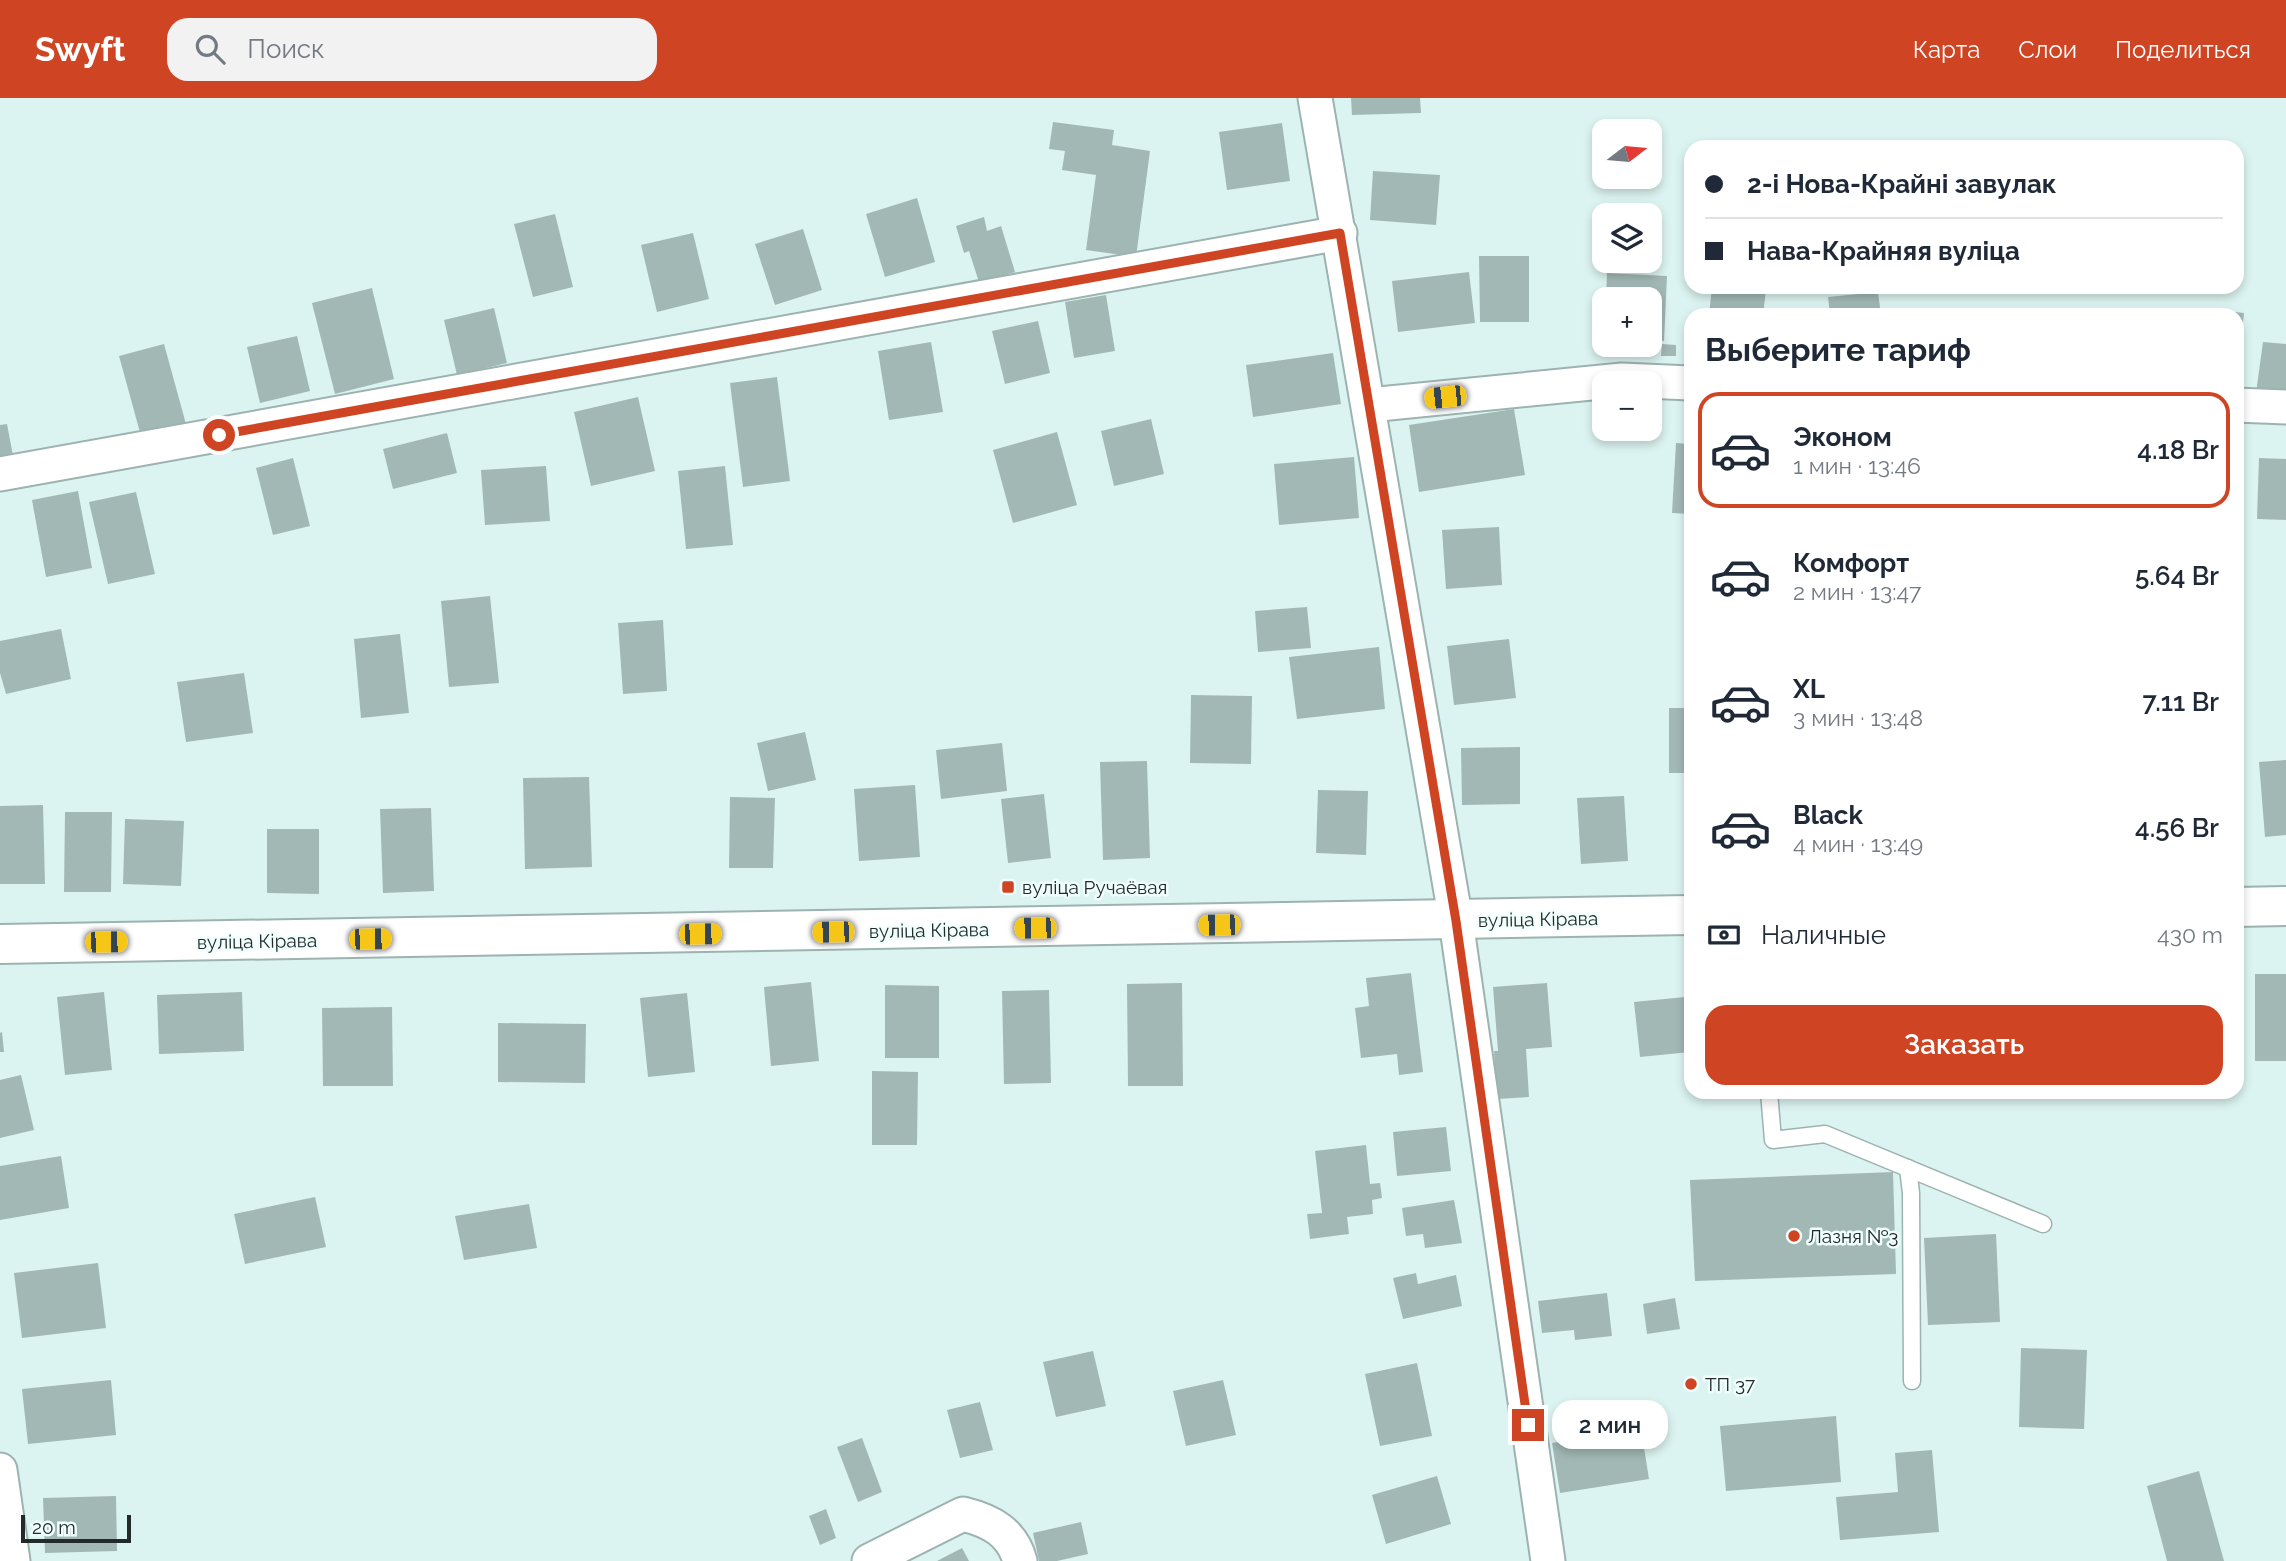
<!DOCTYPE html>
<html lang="ru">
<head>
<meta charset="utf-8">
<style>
	:root { --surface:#fff; --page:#f2f2f3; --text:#1f2937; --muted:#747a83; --line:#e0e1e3; --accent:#cf4524 }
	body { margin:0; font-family:Raleway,sans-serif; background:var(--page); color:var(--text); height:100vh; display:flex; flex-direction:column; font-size:26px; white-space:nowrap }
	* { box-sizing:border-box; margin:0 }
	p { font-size:23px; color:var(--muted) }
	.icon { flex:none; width:38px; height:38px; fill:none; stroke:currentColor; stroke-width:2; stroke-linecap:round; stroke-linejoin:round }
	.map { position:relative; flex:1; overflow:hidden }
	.drawer { position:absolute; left:1684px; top:210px; width:560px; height:791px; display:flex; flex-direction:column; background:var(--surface); border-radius:21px; box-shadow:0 4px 10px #0003 }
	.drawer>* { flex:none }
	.hud { position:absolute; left:1684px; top:42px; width:560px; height:154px; border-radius:21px; box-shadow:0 4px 10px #0003; display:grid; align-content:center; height:154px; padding:0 21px; background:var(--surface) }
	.needle { width:46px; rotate:74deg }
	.buttons { position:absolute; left:1592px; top:21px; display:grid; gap:14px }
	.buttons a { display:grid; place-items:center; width:70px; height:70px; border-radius:14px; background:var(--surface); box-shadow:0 4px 10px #0003; font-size:35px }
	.scale { position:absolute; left:21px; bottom:18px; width:110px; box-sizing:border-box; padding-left:7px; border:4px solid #222b2a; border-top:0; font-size:19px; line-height:24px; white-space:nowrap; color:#222b2a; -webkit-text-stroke:5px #f0fffd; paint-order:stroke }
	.end { position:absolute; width:32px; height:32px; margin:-16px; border:9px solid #cf4524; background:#fff; box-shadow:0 0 0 4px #fff }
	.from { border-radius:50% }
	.bubble { position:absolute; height:49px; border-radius:21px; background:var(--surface); box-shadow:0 4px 10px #0003; font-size:23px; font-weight:600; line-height:49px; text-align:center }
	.car { position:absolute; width:21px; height:42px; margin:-21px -10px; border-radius:9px; box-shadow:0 0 5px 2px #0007; background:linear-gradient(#f5c518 24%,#345 0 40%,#f5c518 0 76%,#345 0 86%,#f5c518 0) }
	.hud b { display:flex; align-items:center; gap:24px; height:66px; font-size:26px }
	.hud b+b { border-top:2px solid var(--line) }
	.hud i { width:18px; height:18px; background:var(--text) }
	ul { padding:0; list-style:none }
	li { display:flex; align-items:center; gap:21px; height:116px; margin:0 14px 10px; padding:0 7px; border:4px solid transparent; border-radius:21px }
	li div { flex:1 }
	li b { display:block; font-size:26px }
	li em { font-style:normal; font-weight:600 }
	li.current { border-color:var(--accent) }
	li>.icon { width:63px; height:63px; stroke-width:1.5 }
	h2 { padding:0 21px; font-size:32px; line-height:84px }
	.pay { display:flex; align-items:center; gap:18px; height:77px; padding:0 21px; font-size:26px }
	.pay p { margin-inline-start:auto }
	.action { display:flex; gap:14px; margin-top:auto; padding:14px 21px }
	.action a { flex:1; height:80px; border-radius:21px; background:var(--accent); color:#fff; font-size:28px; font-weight:600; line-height:80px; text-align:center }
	header { display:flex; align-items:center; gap:42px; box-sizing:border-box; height:98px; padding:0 35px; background:var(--accent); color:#fff }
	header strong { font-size:33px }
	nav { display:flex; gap:38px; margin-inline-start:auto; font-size:24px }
	.search { width:490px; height:63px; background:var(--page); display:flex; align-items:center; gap:18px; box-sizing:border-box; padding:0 24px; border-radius:21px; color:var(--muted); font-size:26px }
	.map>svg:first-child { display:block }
	.building { fill:#a2b8b5 }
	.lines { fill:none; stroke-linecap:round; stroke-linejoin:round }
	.lane-casing { stroke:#9cb3b0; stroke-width:19 }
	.street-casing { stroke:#9cb3b0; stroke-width:37 }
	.primary-casing { stroke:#9cb3b0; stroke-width:42 }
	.lane { stroke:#fff; stroke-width:16 }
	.street { stroke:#fff; stroke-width:33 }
	.primary { stroke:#fff; stroke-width:38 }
	.route { stroke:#cf4524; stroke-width:9 }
	.poi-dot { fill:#cf4524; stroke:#f0fffd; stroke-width:2.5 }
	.labels { text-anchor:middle; stroke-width:5; stroke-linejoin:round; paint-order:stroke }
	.poi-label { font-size:19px; fill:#222b2a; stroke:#f0fffd; text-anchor:start }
	.street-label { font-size:19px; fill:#222b2a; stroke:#f0fffd }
</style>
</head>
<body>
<header>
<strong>Swyft</strong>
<div class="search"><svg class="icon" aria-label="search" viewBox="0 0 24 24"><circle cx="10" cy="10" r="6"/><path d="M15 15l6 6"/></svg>Поиск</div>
<nav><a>Карта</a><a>Слои</a><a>Поделиться</a></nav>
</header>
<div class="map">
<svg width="2286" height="1463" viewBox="0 0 2286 1463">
	<rect width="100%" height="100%" fill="#dcf4f1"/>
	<!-- building -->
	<g class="building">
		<path d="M1351,0H1420L1421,15L1352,17Z"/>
		<path d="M1053,24L1114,32L1112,47L1150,53L1136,159L1086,152L1096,77L1062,72L1065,53L1049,51Z"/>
		<path d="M1282,25L1290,83L1227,92L1219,34Z"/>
		<path d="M1373,73L1440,77L1436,127L1370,122Z"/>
		<path d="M917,100L935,164L885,179L866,116Z"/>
		<path d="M555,116L573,189L533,199L514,126Z"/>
		<path d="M984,119L987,133L1001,128L1015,174L979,184L969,153L964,155L956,128Z"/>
		<path d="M803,131L822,192L775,207L755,146Z"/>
		<path d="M693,135L709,201L657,214L641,147Z"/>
		<path d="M1479,158H1529V224H1480Z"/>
		<path d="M1469,174L1475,225L1398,234L1392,183Z"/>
		<path d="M1607,175L1667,178L1664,243L1650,242V201H1606Z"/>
		<path d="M1712,189L1766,192L1763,217H1709Z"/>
		<path d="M1922,189H1962V192L1922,191Z"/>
		<path d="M372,190L394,281L335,296L312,205Z"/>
		<path d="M1878,194L1881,217H1830L1828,199Z"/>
		<path d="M1106,197L1115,253L1074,260L1065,204Z"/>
		<path d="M494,210L507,265L457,277L444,222Z"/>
		<path d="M2198,210L2244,215L2238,270L2236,217H2198Z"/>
		<path d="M1038,223L1050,275L1005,286L992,233Z"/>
		<path d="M297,238L310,293L260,305L247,249Z"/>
		<path d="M931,244L943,314L889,322L878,253Z"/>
		<path d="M2263,244L2286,246V299L2256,295Z"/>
		<path d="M164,246L186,326L141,338L119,258Z"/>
		<path d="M1662,246L1676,247V258H1661Z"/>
		<path d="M1333,255L1341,306L1253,319L1246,267Z"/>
		<path d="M777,279L790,383L743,389L730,285Z"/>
		<path d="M638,299L655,373L591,388L574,314Z"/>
		<path d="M1514,311L1525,377L1419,394L1409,327Z"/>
		<path d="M1151,321L1164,376L1114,388L1101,333Z"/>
		<path d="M7,326L14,363L0,365V327Z"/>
		<path d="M1057,334L1077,407L1013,425L993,352Z"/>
		<path d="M447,335L457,375L393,391L383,351Z"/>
		<path d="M1676,345L1690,346V416L1672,415Z"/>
		<path d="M1354,359L1359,420L1279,427L1274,366Z"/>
		<path d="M293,360L310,428L273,437L256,370Z"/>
		<path d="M2259,360L2286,361V422L2257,421Z"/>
		<path d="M546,368L550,423L485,427L481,372Z"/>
		<path d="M725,368L733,447L686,451L678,373Z"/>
		<path d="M78,393L92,470L46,479L32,402Z"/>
		<path d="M136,394L155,476L108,486L89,404Z"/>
		<path d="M1499,429L1502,487L1446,491L1442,432Z"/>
		<path d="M490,498L499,585L449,589L441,503Z"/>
		<path d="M1307,509L1311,550L1258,554L1255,513Z"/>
		<path d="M663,522L667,593L623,596L618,525Z"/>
		<path d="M61,531L71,581L6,596L0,575V543Z"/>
		<path d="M400,536L409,615L361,620L354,541Z"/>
		<path d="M1509,541L1516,600L1454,607L1447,548Z"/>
		<path d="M1379,549L1385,611L1297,621L1289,559Z"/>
		<path d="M244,575L253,635L186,644L177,584Z"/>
		<path d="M1191,597L1252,598L1251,666L1190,665Z"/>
		<rect x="1669" y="610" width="21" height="65"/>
		<path d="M805,634L816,682L768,693L757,645Z"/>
		<path d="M1002,645L1007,693L941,701L936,652Z"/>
		<path d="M1520,649V706L1462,707L1461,650Z"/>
		<path d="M2286,662V737L2265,739L2259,664Z"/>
		<path d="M1147,663L1150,760L1103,762L1100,664Z"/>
		<path d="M589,679L592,769L525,771L523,680Z"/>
		<path d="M915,687L920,759L859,763L854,691Z"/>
		<path d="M1318,692L1368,693L1366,757L1316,755Z"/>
		<path d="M1044,696L1051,760L1008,765L1001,701Z"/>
		<path d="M1624,698L1628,763L1581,766L1577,700Z"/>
		<path d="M730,699L775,700L773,770H729Z"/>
		<path d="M43,707L45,786H0V708Z"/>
		<path d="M431,710L434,793L383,795L380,711Z"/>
		<path d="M65,714H112L111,794H64Z"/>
		<path d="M125,721L184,723L181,788L123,786Z"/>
		<path d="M267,731H319V796L267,795Z"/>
		<path d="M1411,875L1423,974L1399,977L1397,956L1361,960L1355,910L1369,908L1366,880Z"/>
		<rect x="2255" y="876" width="31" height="87"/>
		<path d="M811,884L819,963L771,968L764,889Z"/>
		<path d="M1182,885L1183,988H1128L1127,886Z"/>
		<path d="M1547,885L1552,949L1526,951L1529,999L1497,1001L1494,953H1498L1493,889Z"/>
		<path d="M885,887L939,888V960H885Z"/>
		<path d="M1049,892L1051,985L1004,986L1002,893Z"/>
		<path d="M104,894L112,972L65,977L57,899Z"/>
		<path d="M242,894L244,953L159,956L157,897Z"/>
		<path d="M687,895L695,974L648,979L640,900Z"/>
		<path d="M1685,899L1690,954L1640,959L1634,904Z"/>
		<path d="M392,909L393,988H323L322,910Z"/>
		<path d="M498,925L586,926L585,985L498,984Z"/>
		<path d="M2,934L4,954H0V935Z"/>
		<path d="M872,973L918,974L917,1047H872Z"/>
		<path d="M21,977L34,1032L0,1040V982Z"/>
		<path d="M1446,1029L1451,1073L1397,1078L1393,1034Z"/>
		<path d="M1366,1047L1370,1086L1380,1085L1382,1100L1372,1102L1373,1116L1347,1119L1349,1136L1310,1141L1307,1116L1322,1115L1315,1053Z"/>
		<path d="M61,1058L69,1110L0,1122V1068Z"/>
		<path d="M1893,1074L1896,1176L1695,1183L1690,1082Z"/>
		<path d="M315,1099L326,1149L245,1166L234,1116Z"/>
		<path d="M1454,1102L1462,1145L1425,1150L1423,1136L1406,1138L1402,1110Z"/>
		<path d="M529,1106L537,1150L464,1162L455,1118Z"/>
		<path d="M1996,1136L2000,1224L1928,1227L1924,1140Z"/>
		<path d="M98,1165L106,1230L22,1240L14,1175Z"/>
		<path d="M1416,1175L1418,1186L1456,1177L1462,1208L1403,1221L1393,1180Z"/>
		<path d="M1607,1195L1612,1238L1575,1242L1574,1232L1542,1235L1538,1203Z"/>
		<path d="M1675,1200L1680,1231L1647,1236L1643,1206Z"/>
		<path d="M2021,1250L2087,1252L2084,1331L2019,1329Z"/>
		<path d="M1093,1253L1106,1308L1056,1319L1043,1264Z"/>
		<path d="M1417,1265L1432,1338L1380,1348L1365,1276Z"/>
		<path d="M111,1282L116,1337L28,1346L22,1291Z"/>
		<path d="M1223,1282L1236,1337L1186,1348L1173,1293Z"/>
		<path d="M980,1304L993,1352L960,1360L947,1312Z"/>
		<path d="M1836,1318L1841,1384L1726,1393L1720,1328Z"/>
		<path d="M1641,1331L1649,1381L1560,1395L1552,1345Z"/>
		<path d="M862,1340L882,1394L858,1404L837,1349Z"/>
		<path d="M1932,1352L1939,1434L1840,1442L1836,1399L1898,1394L1895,1355Z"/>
		<path d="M2199,1373L2224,1463H2167L2147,1388Z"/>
		<path d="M1437,1378L1451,1426L1386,1446L1372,1397Z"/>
		<path d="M116,1398L117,1453L45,1455L43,1400Z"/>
		<path d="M826,1411L836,1440L820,1447L809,1418Z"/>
		<path d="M1081,1424L1088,1456L1057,1463H1039L1033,1435Z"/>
		<path d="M962,1450L969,1463H937Z"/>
	</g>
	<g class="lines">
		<!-- lane casing -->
		<g class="lane-casing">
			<g id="lane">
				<path d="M1769,994L1773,1042L1825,1036L2043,1126"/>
				<path d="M1908,1070L1911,1095L1912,1283"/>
			</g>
		</g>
		<!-- street casing -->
		<g class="street-casing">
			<g id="street">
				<path d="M1315,0L1456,823L1548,1463"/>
				<path d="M1369,307L1622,282L1690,285"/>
				<path d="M2236,307L2286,309"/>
				<path d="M0,376L1340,135"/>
				<path d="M0,1372L13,1463"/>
				<path d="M869,1463L963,1416C991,1423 1012,1434 1020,1463"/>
			</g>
		</g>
		<!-- primary casing -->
		<g class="primary-casing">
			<g id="primary">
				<path d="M2236,809L2286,808"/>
				<path d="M0,846L1690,817"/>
			</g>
		</g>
		<!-- lane -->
		<use href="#lane" class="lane"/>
		<!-- street -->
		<use href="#street" class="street"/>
		<!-- primary -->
		<use href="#primary" class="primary"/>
	</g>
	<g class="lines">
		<!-- route -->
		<path class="route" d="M219,337L1340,135L1456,823L1528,1327"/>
	</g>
	<!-- markers -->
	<g class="poi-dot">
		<rect x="1001" y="782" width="14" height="14" rx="3.5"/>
		<circle cx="1794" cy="1138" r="7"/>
		<circle cx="1691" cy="1286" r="7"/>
	</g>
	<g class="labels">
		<!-- poi labels -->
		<g class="poi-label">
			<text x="1022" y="796">вуліца Ручаёвая</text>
			<text x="1808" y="1145">Лазня №3</text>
			<text x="1705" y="1293">ТП 37</text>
		</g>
		<!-- street labels -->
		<g class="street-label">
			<text transform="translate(1538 821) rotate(-1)" y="7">вуліца Кірава</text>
			<text transform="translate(929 832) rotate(-1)" y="7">вуліца Кірава</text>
			<text transform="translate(257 843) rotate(-1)" y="7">вуліца Кірава</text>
		</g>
	</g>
</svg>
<div class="buttons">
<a><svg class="needle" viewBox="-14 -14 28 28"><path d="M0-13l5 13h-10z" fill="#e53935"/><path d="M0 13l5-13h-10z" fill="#747a83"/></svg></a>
<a><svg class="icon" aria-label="layers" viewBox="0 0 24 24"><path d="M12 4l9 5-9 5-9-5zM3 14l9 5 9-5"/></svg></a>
<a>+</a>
<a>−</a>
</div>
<div class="scale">20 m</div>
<i class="end from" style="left:219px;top:337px"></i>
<i class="end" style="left:1528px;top:1327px"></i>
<div class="bubble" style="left:1552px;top:1302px;width:116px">2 мин</div>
<i class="car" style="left:1445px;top:299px;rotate:264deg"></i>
<i class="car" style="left:1219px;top:827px;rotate:269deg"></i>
<i class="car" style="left:1035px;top:830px;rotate:269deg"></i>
<i class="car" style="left:833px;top:834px;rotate:269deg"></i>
<i class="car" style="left:700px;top:836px;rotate:89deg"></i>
<i class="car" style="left:370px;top:841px;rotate:89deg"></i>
<i class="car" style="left:106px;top:844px;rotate:89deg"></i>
<div class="hud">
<b><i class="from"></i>2-і Нова-Крайні завулак</b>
<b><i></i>Нава-Крайняя вуліца</b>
</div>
<section class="drawer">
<h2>Выберите тариф</h2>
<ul>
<li class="current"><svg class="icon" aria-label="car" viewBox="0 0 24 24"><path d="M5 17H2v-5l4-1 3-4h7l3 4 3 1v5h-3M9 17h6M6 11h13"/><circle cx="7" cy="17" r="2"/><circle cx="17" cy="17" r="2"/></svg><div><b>Эконом</b><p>1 мин · 13:46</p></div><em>4.18 Br</em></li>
<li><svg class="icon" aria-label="car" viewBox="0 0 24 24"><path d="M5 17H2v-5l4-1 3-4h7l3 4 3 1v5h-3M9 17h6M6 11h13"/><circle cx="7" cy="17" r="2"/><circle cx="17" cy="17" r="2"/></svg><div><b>Комфорт</b><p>2 мин · 13:47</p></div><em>5.64 Br</em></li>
<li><svg class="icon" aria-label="car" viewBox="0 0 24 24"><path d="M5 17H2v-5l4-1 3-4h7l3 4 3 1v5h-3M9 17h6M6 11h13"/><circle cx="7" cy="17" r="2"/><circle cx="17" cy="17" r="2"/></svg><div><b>XL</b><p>3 мин · 13:48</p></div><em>7.11 Br</em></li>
<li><svg class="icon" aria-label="car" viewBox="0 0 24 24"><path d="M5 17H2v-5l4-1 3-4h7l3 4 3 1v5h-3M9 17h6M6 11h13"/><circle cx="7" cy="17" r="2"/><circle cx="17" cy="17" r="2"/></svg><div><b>Black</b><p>4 мин · 13:49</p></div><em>4.56 Br</em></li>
</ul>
<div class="pay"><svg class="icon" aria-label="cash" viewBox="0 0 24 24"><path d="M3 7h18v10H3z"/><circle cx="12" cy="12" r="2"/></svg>Наличные<p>430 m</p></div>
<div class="action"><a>Заказать</a></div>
</section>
</div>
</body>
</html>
